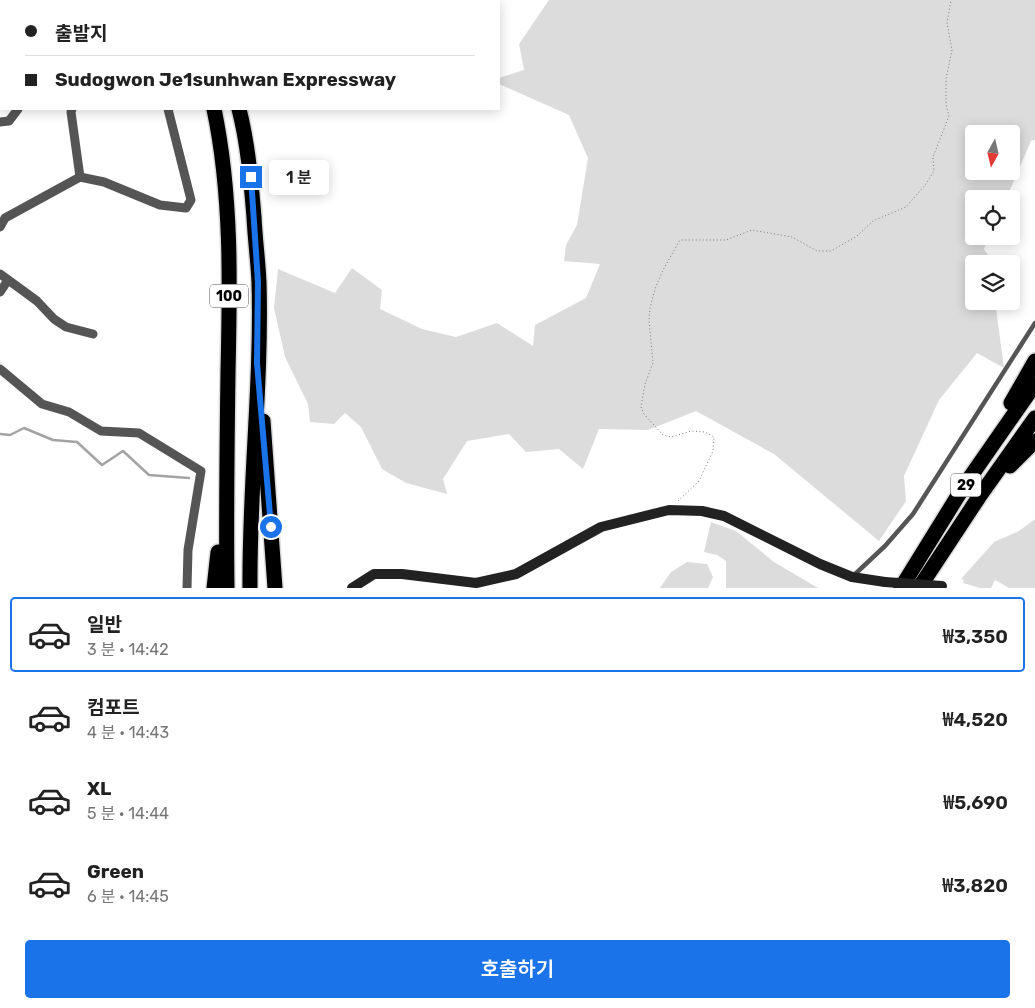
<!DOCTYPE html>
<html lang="ko">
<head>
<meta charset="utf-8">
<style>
	:root { --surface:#fff; --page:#f2f2f2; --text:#222; --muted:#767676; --line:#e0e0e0; --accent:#1a73e8 }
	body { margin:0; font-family:Rubik,"Noto Sans KR",sans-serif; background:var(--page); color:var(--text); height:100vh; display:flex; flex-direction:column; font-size:19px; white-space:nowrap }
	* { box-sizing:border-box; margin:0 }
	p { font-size:16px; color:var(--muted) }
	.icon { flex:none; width:28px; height:28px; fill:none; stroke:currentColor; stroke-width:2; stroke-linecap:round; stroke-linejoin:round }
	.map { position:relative; height:588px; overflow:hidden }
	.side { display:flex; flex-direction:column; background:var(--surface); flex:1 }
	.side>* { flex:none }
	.top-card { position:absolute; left:0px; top:0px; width:500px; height:110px; box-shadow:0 2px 12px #0003; display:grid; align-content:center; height:110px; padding:0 25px; background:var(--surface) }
	.needle { width:32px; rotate:188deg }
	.tools { position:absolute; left:965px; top:125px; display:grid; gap:10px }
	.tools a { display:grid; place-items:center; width:55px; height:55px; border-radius:5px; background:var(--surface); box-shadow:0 2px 12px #0003; font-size:25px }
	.end { position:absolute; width:22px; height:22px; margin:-11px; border:6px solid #1a73e8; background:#fff; box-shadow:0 0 0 2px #fff }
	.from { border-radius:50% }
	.bubble { position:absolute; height:35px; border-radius:5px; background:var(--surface); box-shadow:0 2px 12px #0003; font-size:16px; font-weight:600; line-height:35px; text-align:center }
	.top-card b { display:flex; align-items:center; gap:18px; height:48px; font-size:19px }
	.top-card b+b { border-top:1px solid var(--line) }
	.top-card i { width:12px; height:12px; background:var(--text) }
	ul { padding:9px 0 0; list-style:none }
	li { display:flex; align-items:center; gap:15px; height:75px; margin:0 10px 8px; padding:0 15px; border:2px solid transparent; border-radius:5px }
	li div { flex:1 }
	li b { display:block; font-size:19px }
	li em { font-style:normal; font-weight:600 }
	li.selected { border-color:var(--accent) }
	li>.icon { width:45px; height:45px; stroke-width:1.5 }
	.cta { display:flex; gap:10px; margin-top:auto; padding:10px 25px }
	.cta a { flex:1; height:58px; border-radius:5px; background:var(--accent); color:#fff; font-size:20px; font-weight:600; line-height:58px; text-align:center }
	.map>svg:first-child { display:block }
	.green { fill:#dcdcdc; fill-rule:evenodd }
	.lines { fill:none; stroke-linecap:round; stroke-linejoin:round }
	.stream { stroke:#a3a3a3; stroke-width:2.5 }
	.highway-casing { stroke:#dbdbdb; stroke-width:18 }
	.path { stroke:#777; stroke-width:1; stroke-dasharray:1 2.5; stroke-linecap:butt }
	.lane { stroke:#555; stroke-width:4.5 }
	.street { stroke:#555; stroke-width:9 }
	.secondary { stroke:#222; stroke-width:10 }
	.highway { stroke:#000; stroke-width:15 }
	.secondary-bridge { stroke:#222; stroke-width:10 }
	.route { stroke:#1a73e8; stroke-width:6 }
	.labels { text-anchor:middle; stroke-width:5; stroke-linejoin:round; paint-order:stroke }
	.shield { fill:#fff; stroke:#4c4c4c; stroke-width:1 }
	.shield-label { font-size:14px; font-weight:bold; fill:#000 }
</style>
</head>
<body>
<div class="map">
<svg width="1035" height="588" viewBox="0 0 1035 588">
	<rect width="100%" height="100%" fill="#fff"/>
	<!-- green -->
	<g class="green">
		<path d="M549,0H1035V140L1031,141L1006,199H974V236H989L984,249L994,264H974V301H995L1004,368L977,353L939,400L904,476L906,501L879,541L774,454L696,411L648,430L599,429L583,469L559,449L526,452L509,434L467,441L443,479L447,494L406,483L382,469L361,427L345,413L334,424L310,422L308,404L285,357L274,308L278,269L335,293L352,268L382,290L380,309L422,329L456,337L497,323L533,346L535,325L586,298L600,264L564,261L566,245L577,225L588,158L569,115L499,84V78L524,70L519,44ZM974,134H1011V171H974Z"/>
		<path d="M1035,519V588H1009L995,580L991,588H980L963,583L964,580L961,579L994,542L1019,531Z"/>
		<path d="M711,522L736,531L774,562L818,588H726V561L717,555L704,552Z"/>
		<path d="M687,562L707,564L713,577L708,588H660L671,572Z"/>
	</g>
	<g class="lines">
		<!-- stream -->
		<path class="stream" d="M0,434L10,435L24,428L53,440L77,442L102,465L123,451L149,475L189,478"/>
		<!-- highway casing -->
		<g class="highway-casing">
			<g id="highway">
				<path d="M185,0L186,1"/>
				<path d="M209,0L210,1"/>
				<path d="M214,109C232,195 230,285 228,372C227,444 226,516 227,588"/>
				<path d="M239,109C248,144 251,181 254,217C255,239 258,260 259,282C262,384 249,486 250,588"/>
				<path d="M1011,403L1035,361"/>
				<path d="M263,421L275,588"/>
				<path d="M1010,466L1035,441"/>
				<path d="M214,588L218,552"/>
				<path d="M901,588L964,486L1035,384"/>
				<path d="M919,588L979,497L1035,418"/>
			</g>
		</g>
		<!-- path -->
		<path class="path" d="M678,501L699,481L713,451L714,437L705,432L691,431L671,437L663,435L644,414L641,407L645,384L653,363L649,320L650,308L655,289L663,270L680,240H726L752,230L792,237L817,251H831L857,236L873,221L906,207L926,184L934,171L933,157L949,116L946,105V79L952,50L947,23L951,0"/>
		<!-- lane -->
		<path class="lane" d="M853,576L885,546L913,514L1035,323"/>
		<!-- street -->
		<g class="street">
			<path d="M72,109L71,112L80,177"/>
			<path d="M0,122L9,121L18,109"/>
			<path d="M0,227L5,218L80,177L104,182L160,205L186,208L191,200L168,109"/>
			<path d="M0,274L37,301L54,319L66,327L93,334"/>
			<path d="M0,292L8,280"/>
			<path d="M0,369L42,404L69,412L101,431L139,433L201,471L188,550L187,588"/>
		</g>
		<!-- secondary -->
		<path class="secondary" d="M352,588L374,574H402L476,583L516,574L601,527L669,510L702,511L724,516L820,564L852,577L885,582"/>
		<!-- highway -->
		<use href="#highway" class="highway"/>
		<!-- secondary-bridge -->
		<path class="secondary-bridge" d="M885,582L942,586"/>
	</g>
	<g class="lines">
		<!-- route -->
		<path class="route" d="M251,177L258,282L257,363L271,527"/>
	</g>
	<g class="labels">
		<!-- shield labels -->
		<g class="shield">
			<rect x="210" y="284.5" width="38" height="23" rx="4"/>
			<rect x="951" y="473.5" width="30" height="23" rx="4"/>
		</g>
		<g class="shield-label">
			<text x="229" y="301">100</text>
			<text x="966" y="490">29</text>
		</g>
	</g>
</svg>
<div class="tools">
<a><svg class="needle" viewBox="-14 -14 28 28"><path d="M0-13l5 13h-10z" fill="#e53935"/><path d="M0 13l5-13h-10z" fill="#767676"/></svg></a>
<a><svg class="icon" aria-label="locate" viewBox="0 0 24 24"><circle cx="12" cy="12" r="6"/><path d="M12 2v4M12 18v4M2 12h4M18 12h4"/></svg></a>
<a><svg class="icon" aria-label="layers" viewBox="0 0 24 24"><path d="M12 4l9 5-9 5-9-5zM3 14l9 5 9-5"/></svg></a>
</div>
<i class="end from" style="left:271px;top:527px"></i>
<i class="end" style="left:251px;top:177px"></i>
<div class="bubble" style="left:269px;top:160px;width:60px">1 분</div>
<div class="top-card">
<b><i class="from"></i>출발지</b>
<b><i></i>Sudogwon Je1sunhwan Expressway</b>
</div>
</div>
<section class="side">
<ul>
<li class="selected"><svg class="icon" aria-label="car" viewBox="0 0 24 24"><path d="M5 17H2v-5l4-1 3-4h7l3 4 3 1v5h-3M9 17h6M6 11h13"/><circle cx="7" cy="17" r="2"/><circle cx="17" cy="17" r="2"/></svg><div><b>일반</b><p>3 분 · 14:42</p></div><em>₩3,350</em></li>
<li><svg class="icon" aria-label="car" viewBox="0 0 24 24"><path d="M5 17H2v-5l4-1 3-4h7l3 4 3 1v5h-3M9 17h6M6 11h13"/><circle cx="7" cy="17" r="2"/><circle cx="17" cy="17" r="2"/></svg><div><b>컴포트</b><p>4 분 · 14:43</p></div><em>₩4,520</em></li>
<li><svg class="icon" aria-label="car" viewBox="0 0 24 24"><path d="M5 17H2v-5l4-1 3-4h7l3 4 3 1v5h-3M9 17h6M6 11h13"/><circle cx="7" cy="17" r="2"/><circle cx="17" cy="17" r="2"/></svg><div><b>XL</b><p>5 분 · 14:44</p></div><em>₩5,690</em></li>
<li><svg class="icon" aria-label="car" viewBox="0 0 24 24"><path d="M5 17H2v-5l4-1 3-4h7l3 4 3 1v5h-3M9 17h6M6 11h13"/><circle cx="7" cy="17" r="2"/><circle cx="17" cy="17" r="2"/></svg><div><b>Green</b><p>6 분 · 14:45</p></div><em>₩3,820</em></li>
</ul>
<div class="cta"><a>호출하기</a></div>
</section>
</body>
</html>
